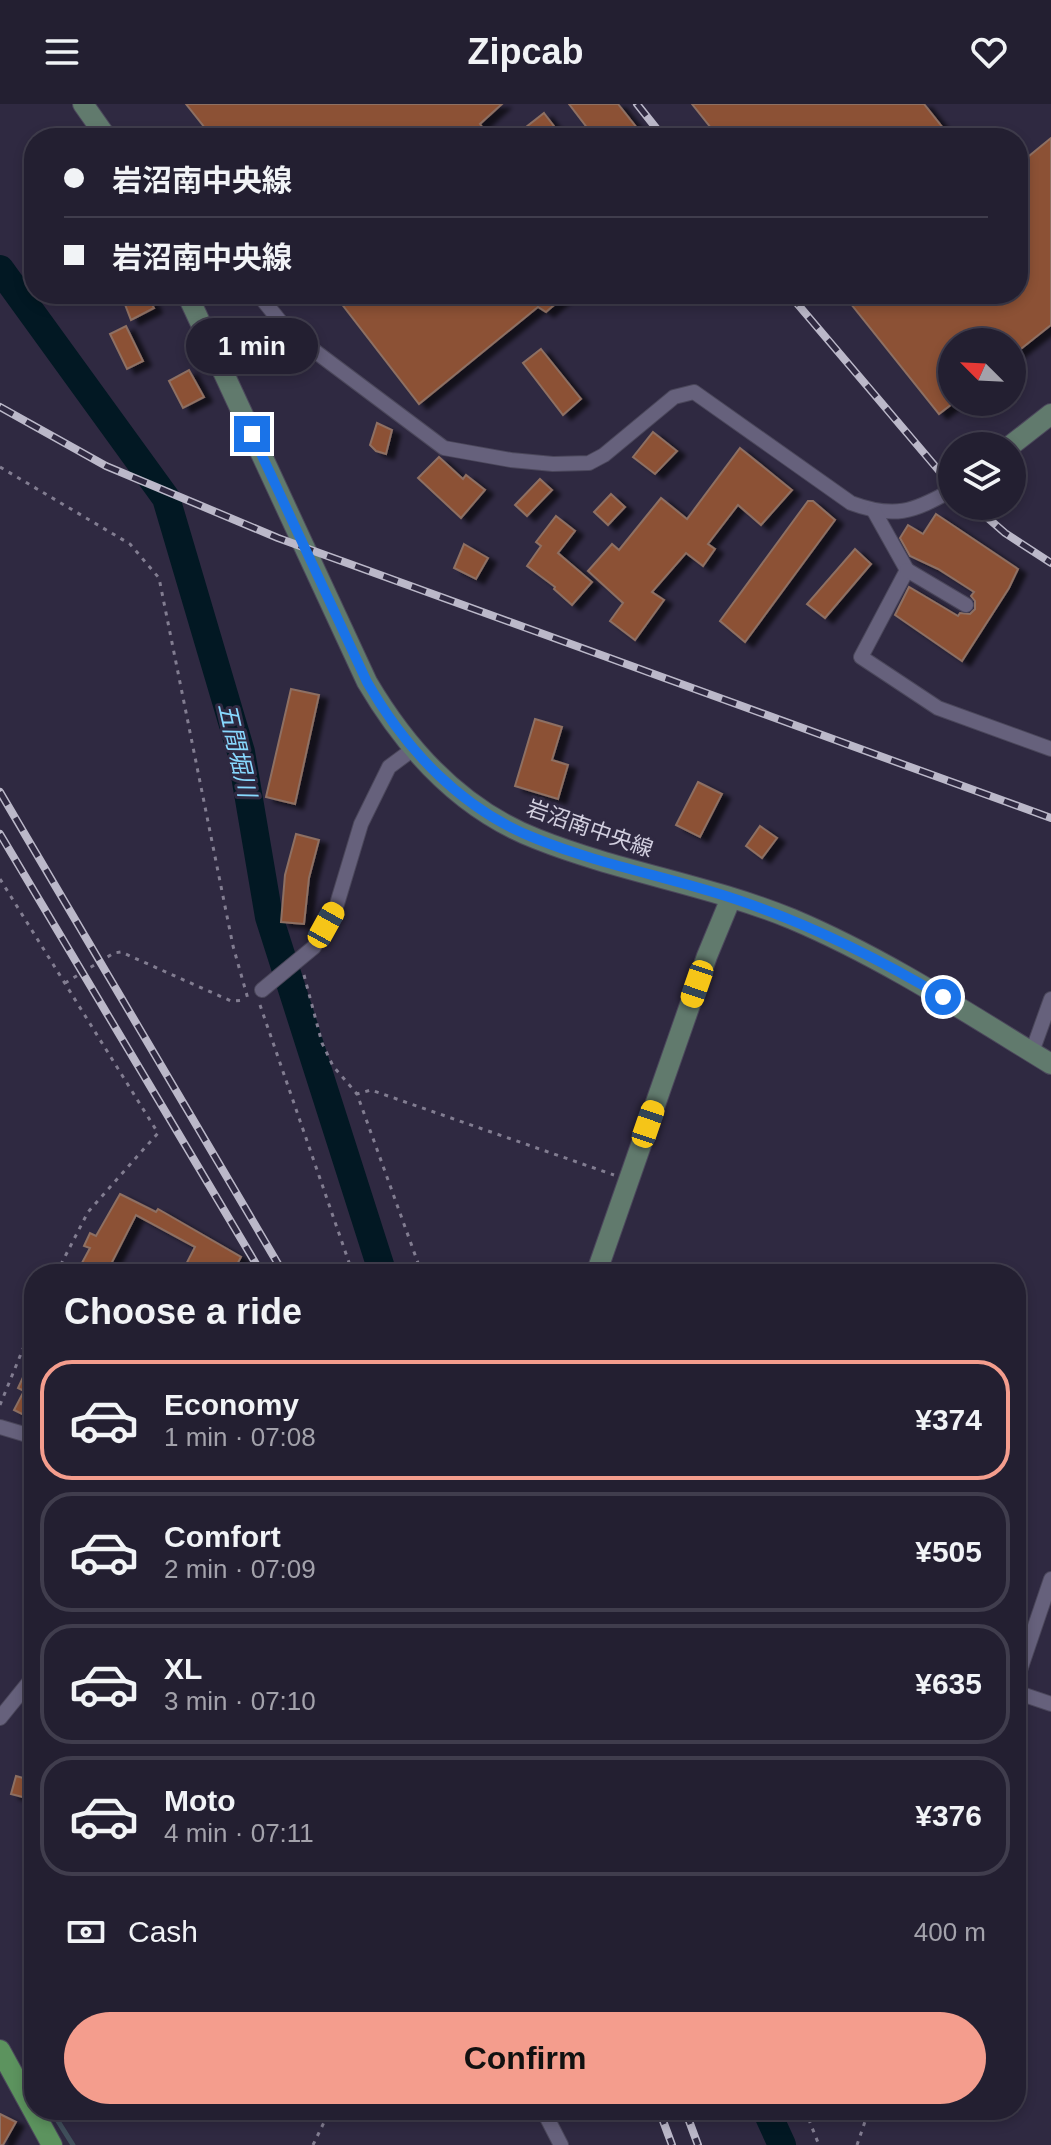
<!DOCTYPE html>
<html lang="en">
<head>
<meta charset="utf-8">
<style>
	:root { --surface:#231f31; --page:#2f2c3d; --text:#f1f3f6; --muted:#a3a2ab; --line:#403d4d; --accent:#f49d8d }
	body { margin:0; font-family:Helvetica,"Noto Sans JP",sans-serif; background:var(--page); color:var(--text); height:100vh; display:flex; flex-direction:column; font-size:30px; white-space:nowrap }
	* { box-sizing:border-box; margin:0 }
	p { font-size:26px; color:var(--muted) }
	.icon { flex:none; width:44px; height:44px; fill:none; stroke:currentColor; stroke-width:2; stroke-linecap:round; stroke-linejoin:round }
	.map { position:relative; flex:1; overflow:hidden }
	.panel { position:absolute; left:24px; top:1160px; width:1002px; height:856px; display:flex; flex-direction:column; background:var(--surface); border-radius:32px; box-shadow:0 4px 12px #0003,0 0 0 2px var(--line) }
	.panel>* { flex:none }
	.top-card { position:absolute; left:24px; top:24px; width:1004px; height:176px; border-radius:32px; box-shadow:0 4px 12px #0003,0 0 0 2px var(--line); display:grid; align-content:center; height:176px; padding:0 40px; background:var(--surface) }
	.needle { width:52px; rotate:294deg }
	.buttons { position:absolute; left:938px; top:224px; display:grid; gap:16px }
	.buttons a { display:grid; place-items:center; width:88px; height:88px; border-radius:50%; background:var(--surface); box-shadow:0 4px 12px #0003,0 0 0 2px var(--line); font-size:40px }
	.end { position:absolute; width:36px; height:36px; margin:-18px; border:10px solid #1a73e8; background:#fff; box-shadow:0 0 0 4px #fff }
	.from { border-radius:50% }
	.bubble { position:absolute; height:56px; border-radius:28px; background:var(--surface); box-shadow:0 4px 12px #0003,0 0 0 2px var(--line); font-size:26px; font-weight:700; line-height:56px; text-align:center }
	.car { position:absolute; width:24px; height:48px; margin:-24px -12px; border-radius:10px; box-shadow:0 0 6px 2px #0007; background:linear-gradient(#f5c518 24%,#345 0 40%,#f5c518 0 76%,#345 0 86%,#f5c518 0) }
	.top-card b { display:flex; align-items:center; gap:28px; height:76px; font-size:30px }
	.top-card b+b { border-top:2px solid var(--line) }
	.top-card i { width:20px; height:20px; background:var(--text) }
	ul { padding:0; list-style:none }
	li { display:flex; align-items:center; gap:24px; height:120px; margin:0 16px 12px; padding:0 24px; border:4px solid var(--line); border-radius:32px }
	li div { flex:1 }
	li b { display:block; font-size:30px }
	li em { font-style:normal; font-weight:700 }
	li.selected { border-color:var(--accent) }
	li>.icon { width:72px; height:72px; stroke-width:1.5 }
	h2 { padding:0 40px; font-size:36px; line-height:96px }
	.pay { display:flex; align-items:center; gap:20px; height:88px; padding:0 40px; font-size:30px }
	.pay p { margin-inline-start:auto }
	.button { display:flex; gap:16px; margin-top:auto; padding:16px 40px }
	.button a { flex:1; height:92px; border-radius:48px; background:var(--accent); color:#111; font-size:32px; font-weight:700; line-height:92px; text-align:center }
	header { display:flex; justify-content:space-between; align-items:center; height:104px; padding:0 40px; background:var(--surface); font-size:36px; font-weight:700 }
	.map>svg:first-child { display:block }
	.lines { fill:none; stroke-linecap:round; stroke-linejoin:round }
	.stream { stroke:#404f5b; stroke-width:5 }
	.river { stroke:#021823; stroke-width:28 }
	.building { fill:#8c5136; stroke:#8e7063; stroke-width:2; filter:url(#shadow) }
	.street-casing { stroke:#4b475b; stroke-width:16 }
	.secondary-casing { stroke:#4b475b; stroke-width:22 }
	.primary-casing { stroke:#4b475b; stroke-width:22 }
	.path { stroke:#827d91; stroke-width:3; stroke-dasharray:4 6; stroke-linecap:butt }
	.street { stroke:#66617c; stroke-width:14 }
	.secondary { stroke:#617a6d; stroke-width:20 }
	.primary { stroke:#5c935e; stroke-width:20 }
	.rail-casing { stroke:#bbb8c9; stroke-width:8 }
	.rail { stroke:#2f2941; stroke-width:5; stroke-dasharray:15; stroke-linecap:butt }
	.route { stroke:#1a73e8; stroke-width:10 }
	.labels { text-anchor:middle; stroke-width:6; stroke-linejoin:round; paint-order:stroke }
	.street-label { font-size:22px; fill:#d2cfdf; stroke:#2f2941 }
	.water-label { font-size:24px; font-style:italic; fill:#88d8fe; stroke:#2f2941 }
</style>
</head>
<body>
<header><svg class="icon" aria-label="menu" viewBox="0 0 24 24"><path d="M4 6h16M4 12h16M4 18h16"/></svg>Zipcab<svg class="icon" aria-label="heart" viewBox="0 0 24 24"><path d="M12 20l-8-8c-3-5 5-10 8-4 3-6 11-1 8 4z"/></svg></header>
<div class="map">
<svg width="1051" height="2041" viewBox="0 0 1051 2041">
	<defs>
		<filter id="shadow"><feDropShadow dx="8" dy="4.5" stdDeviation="2" flood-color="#0009"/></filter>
	</defs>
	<rect width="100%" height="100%" fill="#2f2941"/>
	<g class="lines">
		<!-- stream -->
		<g class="stream">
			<path d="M30,1962L34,1971"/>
			<path d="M51,2006L73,2041"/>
		</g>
		<!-- river -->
		<g class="river">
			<path d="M0,165L166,394L241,648L269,813L383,1170"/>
			<path d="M766,2006L782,2041"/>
		</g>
	</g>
	<!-- building -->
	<g class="building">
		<path d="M186,0H502L480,20L490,34H213Z"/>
		<path d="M569,0H618L645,34H595Z"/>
		<path d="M692,0H924L951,34H719Z"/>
		<path d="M544,9L563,34H512Z"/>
		<path d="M1051,34V221L1012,252V238H952V300L939,310L843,190H1018V61Z"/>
		<path d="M121,190H146L154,204L131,216Z"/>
		<path d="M334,190H567L546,208L538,203L419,300Z"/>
		<path d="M126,222L143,257L127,265L110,230Z"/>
		<path d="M541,245L581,295L563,311L523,259Z"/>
		<path d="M189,266L204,293L183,304L169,277Z"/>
		<path d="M377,319L392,326L386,350L376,347L370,341Z"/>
		<path d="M653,328L677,347L655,370L633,353Z"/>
		<path d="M740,344L792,386L761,421L738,401L708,440L715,445L703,462L686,449L652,488L664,496L635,536L610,517L623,499L588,467L612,440L619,446L661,394L687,415Z"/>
		<path d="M439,353L463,375L466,371L485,386L461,414L418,374Z"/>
		<path d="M540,375L552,386L527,412L515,401Z"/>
		<path d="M611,390L625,403L608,421L594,408Z"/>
		<path d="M808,397H813L835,416L745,538L720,517Z"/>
		<path d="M936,410L1018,465L1009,484L962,557L895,511L909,483L958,512L960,509L970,510L975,505V497L971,492L974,488L938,465L910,452L900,434L908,421L923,430Z"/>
		<path d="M556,412L575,427L558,449L592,478L572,501L554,485L555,483L527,462L541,442L536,438Z"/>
		<path d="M464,440L488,454L476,475L454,464Z"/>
		<path d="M855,445L871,460L825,514L807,500Z"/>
		<path d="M291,585L319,591L295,700L266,693Z"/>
		<path d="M535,615L562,623L552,656L568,661L558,695L515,682Z"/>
		<path d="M698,678L722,690L700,733L676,721Z"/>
		<path d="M760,722L777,734L762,754L746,742Z"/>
		<path d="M296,730L319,736L309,774L304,820L281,818L285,771Z"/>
		<path d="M120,1090L156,1108L158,1105L241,1153L232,1170H181L195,1143L136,1111L106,1170H76L90,1144L84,1142L90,1129L96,1132Z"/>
		<path d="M25,1269L32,1273L34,1269V1316L14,1306L24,1287L18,1284Z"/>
		<path d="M16,1672L34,1677V1696L11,1690Z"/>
		<path d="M0,2010L16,2018L3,2041H0Z"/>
	</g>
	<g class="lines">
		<!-- street casing -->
		<g class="street-casing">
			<g id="street">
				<path d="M258,190L288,227L444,344L511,356L553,360L589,359L604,351L674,293L694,288L851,399C894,415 913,408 952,386"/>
				<path d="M874,407L907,466L861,553L938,604L1051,645"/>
				<path d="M907,466L966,501"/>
				<path d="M262,886L314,843L337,800L361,720L389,663L412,646"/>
				<path d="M1032,948L1051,895"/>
				<path d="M0,1323L34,1333"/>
				<path d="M1016,1578L1051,1475"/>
				<path d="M1016,1588L1051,1600"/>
				<path d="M0,1614L34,1572"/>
				<path d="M543,2006L561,2041"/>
			</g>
		</g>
		<!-- secondary casing -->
		<g class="secondary-casing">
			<g id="secondary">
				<path d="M83,0L107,34"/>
				<path d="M187,190L367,578C407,646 462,706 537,735C620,768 709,781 792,815C884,854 966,908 1051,960"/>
				<path d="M1010,342L1051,310"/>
				<path d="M596,1170L707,852L731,794"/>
			</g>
		</g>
		<!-- primary casing -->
		<g class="primary-casing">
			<path id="primary" d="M0,1946L52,2041"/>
		</g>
		<!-- path -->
		<g class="path">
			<path d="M0,363L130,440L159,474L233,842L248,895"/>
			<path d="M0,775L158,1029L88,1108L56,1170"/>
			<path d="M304,871L322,939L333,962L357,990"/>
			<path d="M65,879L114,849L121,848L231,897L246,896"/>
			<path d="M260,901L353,1170"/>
			<path d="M422,1170L357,990L371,986L614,1071"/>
			<path d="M0,1301L34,1218"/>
			<path d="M24,1951H34"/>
			<path d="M805,2006L819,2041"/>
			<path d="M313,2041L330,2006"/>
			<path d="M857,2041L869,2006"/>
		</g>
		<!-- street -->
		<use href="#street" class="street"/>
		<!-- secondary -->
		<use href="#secondary" class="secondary"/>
		<!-- primary -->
		<use href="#primary" class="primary"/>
		<!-- rail casing -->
		<g class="rail-casing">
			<g id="rail">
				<path d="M637,0L664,34"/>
				<path d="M789,190L952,382"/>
				<path d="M0,303L106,362L278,434L1051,714"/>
				<path d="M974,402L1005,429L1051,459"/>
				<path d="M0,688L284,1170"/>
				<path d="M0,730L262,1170"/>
				<path d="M659,2006L672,2041"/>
				<path d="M685,2006L698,2041"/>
			</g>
		</g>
		<!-- rail -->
		<use href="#rail" class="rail"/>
	</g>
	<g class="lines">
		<!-- route -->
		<path class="route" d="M252,330L367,578C406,646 462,706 537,735C601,761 670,773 735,795C809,820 876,853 943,893"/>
	</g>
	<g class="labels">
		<!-- street labels -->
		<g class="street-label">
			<text transform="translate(590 724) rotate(19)" y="8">岩沼南中央線</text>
		</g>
		<!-- water labels -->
		<g class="water-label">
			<text transform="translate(237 646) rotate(77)" y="8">五間堀川</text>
		</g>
	</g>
</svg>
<div class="buttons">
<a><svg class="needle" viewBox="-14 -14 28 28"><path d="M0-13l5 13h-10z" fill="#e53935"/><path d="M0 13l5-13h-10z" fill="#a3a2ab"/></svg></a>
<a><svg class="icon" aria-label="layers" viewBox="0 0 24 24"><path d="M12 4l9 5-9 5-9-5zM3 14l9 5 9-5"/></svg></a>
</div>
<i class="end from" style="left:943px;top:893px"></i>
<i class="end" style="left:252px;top:330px"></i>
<div class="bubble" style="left:186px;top:214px;width:132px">1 min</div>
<i class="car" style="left:326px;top:821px;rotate:29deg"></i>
<i class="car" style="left:697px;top:880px;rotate:199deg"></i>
<i class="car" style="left:648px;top:1020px;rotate:19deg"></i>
<div class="top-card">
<b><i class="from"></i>岩沼南中央線</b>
<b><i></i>岩沼南中央線</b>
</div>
<section class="panel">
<h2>Choose a ride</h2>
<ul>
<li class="selected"><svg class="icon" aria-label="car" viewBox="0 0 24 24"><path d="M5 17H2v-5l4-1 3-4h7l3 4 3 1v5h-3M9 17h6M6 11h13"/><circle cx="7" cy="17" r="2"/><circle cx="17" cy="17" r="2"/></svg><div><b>Economy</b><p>1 min · 07:08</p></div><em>¥374</em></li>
<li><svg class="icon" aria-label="car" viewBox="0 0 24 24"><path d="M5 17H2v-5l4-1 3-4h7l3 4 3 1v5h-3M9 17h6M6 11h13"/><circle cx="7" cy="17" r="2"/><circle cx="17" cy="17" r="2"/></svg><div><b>Comfort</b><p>2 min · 07:09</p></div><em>¥505</em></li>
<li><svg class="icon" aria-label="car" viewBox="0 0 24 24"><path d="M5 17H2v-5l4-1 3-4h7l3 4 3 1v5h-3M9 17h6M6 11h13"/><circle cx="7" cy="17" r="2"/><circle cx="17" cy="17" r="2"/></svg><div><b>XL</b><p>3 min · 07:10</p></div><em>¥635</em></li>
<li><svg class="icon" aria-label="car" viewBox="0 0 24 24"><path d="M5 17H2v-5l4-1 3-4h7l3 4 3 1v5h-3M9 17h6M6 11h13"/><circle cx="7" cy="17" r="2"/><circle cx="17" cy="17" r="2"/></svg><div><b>Moto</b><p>4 min · 07:11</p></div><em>¥376</em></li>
</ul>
<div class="pay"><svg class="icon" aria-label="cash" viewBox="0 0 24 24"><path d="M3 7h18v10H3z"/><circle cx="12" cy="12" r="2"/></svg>Cash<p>400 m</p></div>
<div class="button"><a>Confirm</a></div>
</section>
</div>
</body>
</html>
